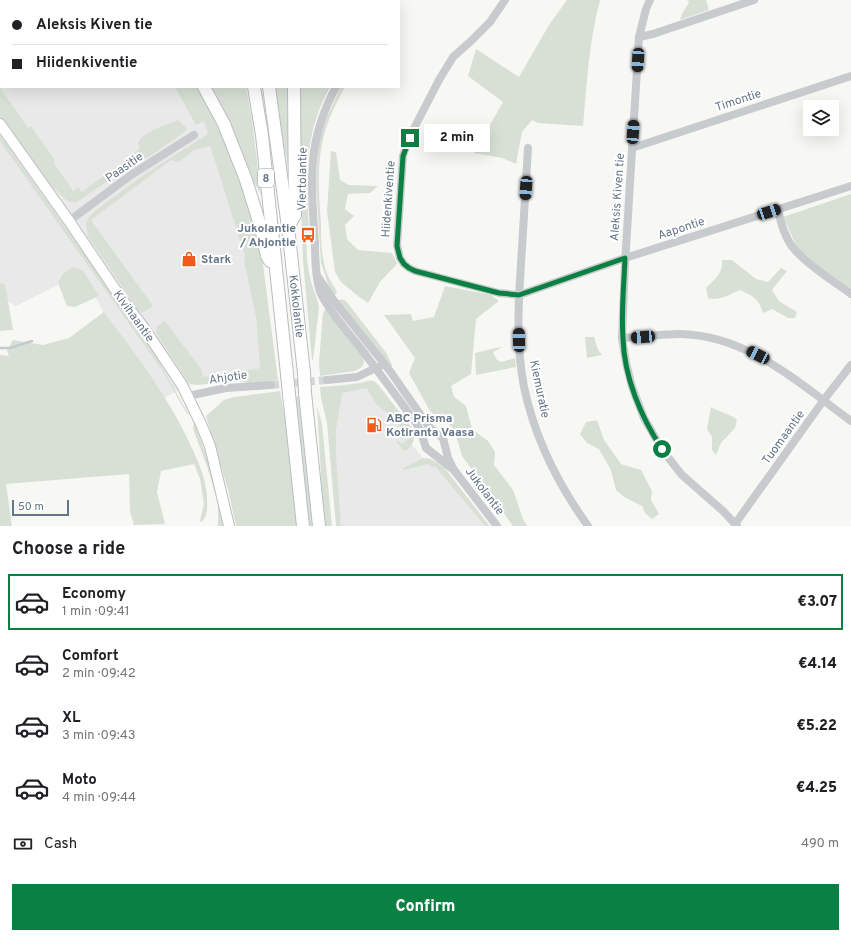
<!DOCTYPE html>
<html lang="en">
<head>
<meta charset="utf-8">
<style>
	:root { --surface:#fff; --page:#f2f2f2; --text:#202124; --muted:#757577; --line:#e0e0e0; --accent:#0b8043 }
	body { margin:0; font-family:Overpass,sans-serif; background:var(--page); color:var(--text); height:100vh; display:flex; flex-direction:column; font-size:15px; white-space:nowrap }
	* { box-sizing:border-box; margin:0 }
	p { font-size:13px; color:var(--muted) }
	.icon { flex:none; width:22px; height:22px; fill:none; stroke:currentColor; stroke-width:2; stroke-linecap:round; stroke-linejoin:round }
	.map { position:relative; height:526px; overflow:hidden }
	.side { display:flex; flex-direction:column; background:var(--surface); flex:1 }
	.side>* { flex:none }
	.guide { position:absolute; left:0px; top:0px; width:400px; height:88px; box-shadow:0 4px 16px #0002; display:grid; align-content:center; height:88px; padding:0 12px; background:var(--surface) }
	.tools { position:absolute; left:803px; top:100px; display:grid; gap:8px }
	.tools a { display:grid; place-items:center; width:36px; height:36px; border-radius:0px; background:var(--surface); box-shadow:0 4px 16px #0002; font-size:20px }
	.scale { position:absolute; left:12px; bottom:10px; width:57px; box-sizing:border-box; padding-left:4px; border:2px solid #647688; border-top:0; font-size:11px; line-height:14px; white-space:nowrap; color:#647688; -webkit-text-stroke:3px #fff; paint-order:stroke }
	.end { position:absolute; width:18px; height:18px; margin:-9px; border:5px solid #0b8043; background:#fff; box-shadow:0 0 0 2px #fff }
	.from { border-radius:50% }
	.bubble { position:absolute; height:28px; border-radius:0px; background:var(--surface); box-shadow:0 4px 16px #0002; font-size:13px; font-weight:800; line-height:28px; text-align:center }
	.car { position:absolute; width:12px; height:24px; margin:-12px -6px; border-radius:5px; box-shadow:0 0 3px 1px #0007; background:linear-gradient(#222 24%,#8ab4d8 0 40%,#222 0 76%,#8ab4d8 0 86%,#222 0) }
	.guide b { display:flex; align-items:center; gap:14px; height:38px; font-size:15px }
	.guide b+b { border-top:1px solid var(--line) }
	.guide i { width:10px; height:10px; background:var(--text) }
	ul { padding:0; list-style:none }
	li { display:flex; align-items:center; gap:12px; height:56px; margin:0 8px 6px; padding:0 4px; border:2px solid transparent; border-radius:0px }
	li div { flex:1 }
	li b { display:block; font-size:15px }
	li em { font-style:normal; font-weight:800 }
	li.on { border-color:var(--accent) }
	li>.icon { width:36px; height:36px; stroke-width:1.5 }
	h2 { padding:0 12px; font-size:18px; line-height:48px }
	.pay { display:flex; align-items:center; gap:10px; height:44px; padding:0 12px; font-size:15px }
	.pay p { margin-inline-start:auto }
	.cta { display:flex; gap:8px; margin-top:auto; padding:8px 12px }
	.cta a { flex:1; height:46px; border-radius:0px; background:var(--accent); color:#fff; font-size:16px; font-weight:800; line-height:46px; text-align:center }
	.map>svg:first-child { display:block }
	.built { fill:#e8e9e8 }
	.green { fill:#d8e0d5 }
	.lines { fill:none; stroke-linecap:round; stroke-linejoin:round }
	.stream { stroke:#c1ccd2; stroke-width:2.5 }
	.minor-tunnel { stroke:#d2d8d9; stroke-width:8; stroke-dasharray:8 4; stroke-linecap:butt }
	.major-casing { stroke:#babec2; stroke-width:12 }
	.highway-casing { stroke:#b9bdc0; stroke-width:14 }
	.minor { stroke:#c7cbce; stroke-width:8 }
	.major { stroke:#fff; stroke-width:10 }
	.highway { stroke:#fff; stroke-width:12 }
	.highway-bridge-casing { stroke:#b9bdc0; stroke-width:14; stroke-linecap:butt }
	.highway-bridge { stroke:#fff; stroke-width:12 }
	.route { stroke:#0b8043; stroke-width:5 }
	.labels { text-anchor:middle; stroke-width:4; stroke-linejoin:round; paint-order:stroke }
	.shield { fill:#fff; stroke:#929fac; stroke-width:1 }
	.shield-label { font-size:11px; font-weight:bold; fill:#647688 }
	.street-label { font-size:12px; fill:#647688; stroke:#fff }
	.poi-label { font-size:12px; font-weight:bold; fill:#647688; stroke:#fff; text-anchor:start }
</style>
</head>
<body>
<div class="map">
<svg width="851" height="526" viewBox="0 0 851 526">
	<rect width="100%" height="100%" fill="#f7f8f4"/>
	<!-- built -->
	<g class="built">
		<path d="M0,0H146V1H1V87H192L212,130L210,146L245,256L244,261L256,318L260,368L203,378L164,398L104,314L83,272L16,306L7,301L5,285L0,283Z"/>
		<path d="M371,380L374,381L379,385L413,431L414,440L412,445L423,458H429L436,461L445,468L490,526H340L328,388Z"/>
	</g>
	<!-- green -->
	<g class="green">
		<rect x="164" y="0" width="67" height="1"/>
		<rect x="295" y="0" width="67" height="1"/>
		<path d="M567,0H600C589,41 587,83 583,126L538,123L532,120L522,132L516,164L502,158L474,153L503,102L468,76L476,49L519,77L549,25Z"/>
		<path d="M687,0H706L709,10L680,20C681,13 686,9 689,2Z"/>
		<path d="M0,81L1,87H4L1,89L28,128L31,126L55,161L53,162L73,191L78,187L82,192L116,167L120,170L119,173L77,202H70L66,200L53,187L22,148L0,116Z"/>
		<path d="M175,87H200L211,108L212,116L239,171L261,249L278,380L250,383L238,381L197,385L189,384L156,333L157,326L165,321L201,369L203,377L260,368L256,318L244,261L245,256L210,146L194,150L179,162L171,160L91,220L153,306L142,313L137,309L88,236L86,224L88,218L96,210L145,174L208,134L204,121L196,125Z"/>
		<path d="M209,87H246L252,119L261,195L254,182L239,145Z"/>
		<path d="M275,87H287L289,170L283,142Z"/>
		<path d="M297,87H330C304,134 306,176 309,228L306,229C307,245 306,262 310,277C312,288 318,298 319,308L313,360H312L303,260Z"/>
		<path d="M341,87H345C335,105 326,123 322,144C317,170 319,197 321,223C321,236 321,250 324,263C326,274 331,282 337,291L336,294L334,296L329,287L321,263L316,186L317,163L319,142L325,121Z"/>
		<path d="M178,120L186,128V131L150,156L134,164L128,160V158L140,149L138,143C143,131 167,125 178,120Z"/>
		<path d="M0,135L153,351L189,415L187,414L162,370L0,141Z"/>
		<path d="M331,151L336,152L340,180L349,185L378,186L370,193L348,194L345,209L354,216L345,225L347,239L358,250L392,253L397,264L380,282L368,303L358,296L341,282L335,272L327,211Z"/>
		<path d="M851,194V289L820,268L797,247L783,217Z"/>
		<path d="M722,260H732L756,279L768,282L781,268L787,271L772,290L779,301L797,312L795,318H788L772,309L763,313C759,299 753,296 740,290C730,294 719,302 708,298L706,288C715,279 723,274 722,260Z"/>
		<path d="M73,267L83,271L99,296L75,307L67,306L58,283L63,274Z"/>
		<path d="M0,283L5,284L13,330L0,331Z"/>
		<path d="M445,286L491,295L499,301L476,319L471,374L451,386L454,397L466,406L472,429L488,441L495,452L494,465L513,490L523,519L527,526H513L462,456L455,432L450,425L436,416L430,411L409,373L415,358L384,315L411,314L413,321L434,317Z"/>
		<path d="M341,299L346,301L387,354L392,365L391,367L338,301Z"/>
		<path d="M326,308L363,356L364,363L362,367L355,371L320,376L319,362L323,313Z"/>
		<path d="M104,312C135,354 168,396 190,444C199,463 205,476 207,496C207,505 209,516 201,522L200,520L204,504L200,479L194,464L161,471L157,492L165,524L134,525L130,512L129,474L6,484L12,526H0V355L9,356L7,351L13,340L43,345L69,338Z"/>
		<path d="M585,337H594L598,350L602,355L587,358Z"/>
		<path d="M503,347L493,352L497,360L502,362L515,358L516,367L476,375L475,353C485,351 493,348 503,347Z"/>
		<path d="M371,381H374L378,385L411,427C416,436 414,447 404,451L396,441L397,440L402,444L409,438L394,418L376,404L367,388L342,393L336,430V455L341,526H336L327,423L321,398L320,387L358,384Z"/>
		<path d="M280,391L290,447L298,526H236L228,490L206,416L224,400L234,397Z"/>
		<path d="M301,396L314,526H308L295,397Z"/>
		<path d="M317,406L322,424L332,526H324Z"/>
		<path d="M711,407C719,412 731,414 737,420L735,428L721,443L716,455L712,450V437L707,429Z"/>
		<path d="M597,420L604,440L621,464L641,470L652,491L651,500L659,514L652,519L645,513L642,506L624,497L616,490L611,470L599,449L587,443L580,434L586,422Z"/>
		<path d="M194,422L209,462L225,526H218V503L208,469L193,429Z"/>
		<path d="M423,458C432,459 438,463 445,469L489,526H485L435,466L432,468L429,464L403,470V468Z"/>
	</g>
	<g class="lines">
		<!-- stream -->
		<path class="stream" d="M0,348H10L32,341"/>
		<!-- minor-tunnel -->
		<path class="minor-tunnel" d="M271,385L327,380"/>
		<!-- major casing -->
		<g class="major-casing">
			<path id="major" d="M0,124L69,221L121,298L144,328L182,385L201,424L210,446L229,526"/>
		</g>
		<!-- highway casing -->
		<g class="highway-casing">
			<g id="highway">
				<path d="M159,0L160,1"/>
				<path d="M240,0L241,1"/>
				<path d="M255,0V1"/>
				<path d="M292,0V1"/>
				<path d="M204,87L224,124L246,180L261,228L267,256L270,261"/>
				<path d="M254,87L262,135L287,374"/>
				<path id="s1" d="M269,87L288,227L304,373"/>
				<path d="M289,226L295,215L294,87"/>
				<path d="M305,393L319,526"/>
				<path d="M289,394L303,526"/>
			</g>
		</g>
		<!-- minor -->
		<g class="minor">
			<path d="M367,0V1"/>
			<path d="M505,0L490,22L471,41L453,57L439,80L409,138L403,156L397,245L400,258L404,264L409,268L415,271L499,293L519,295L625,258L851,186"/>
			<path d="M650,0L646,9L639,37L625,264L622,338L626,363L632,387L644,418L663,451L682,475L723,511L737,526"/>
			<path d="M639,37L653,34L754,0"/>
			<path d="M336,87C306,142 311,183 315,243C315,255 316,283 321,294C331,314 348,332 362,350C380,374 398,398 416,423L421,432L426,448L454,470"/>
			<path d="M528,148C526,182 524,215 522,248C519,294 515,341 524,387C535,439 557,483 588,526"/>
			<path d="M632,148L851,76"/>
			<path d="M778,210C781,223 785,239 795,250C810,267 832,280 851,294"/>
			<path d="M69,221L131,175L194,135"/>
			<path d="M318,277L334,301L390,371L429,427L443,438L448,458L454,470L497,526"/>
			<path d="M622,338C642,337 661,334 680,334C748,335 800,384 851,421"/>
			<path d="M327,380L357,377L380,366"/>
			<path d="M188,396L226,388L271,385"/>
			<path d="M735,524L823,401L851,365"/>
		</g>
		<!-- major -->
		<use href="#major" class="major"/>
		<!-- highway -->
		<use href="#highway" class="highway"/>
		<!-- highway-bridge casing -->
		<g class="highway-bridge-casing">
			<g id="highway-bridge">
				<path d="M304,373L305,393"/>
				<path d="M287,374L289,394"/>
			</g>
		</g>
		<!-- highway-bridge -->
		<use href="#highway-bridge" class="highway-bridge"/>
	</g>
	<g class="lines">
		<!-- route -->
		<path class="route" d="M410,138L403,156L397,246L400,258L404,264L409,268L415,271L499,293L519,295L625,258C624,285 621,312 623,338C624,377 641,417 662,449"/>
	</g>
	<!-- icons -->
	<defs>
		<g id="bus-bare" transform="scale(1.2)"><path d="M-5-6H5V4H4V6H2V4H-2V6H-4V4H-5ZM-3.5-4V0h7V-4ZM-3.5 1.2v1.5H-2V1.2ZM2 1.2v1.5H3.5V1.2Z" fill="#f15a1b" stroke="#fff" stroke-width="2.5" paint-order="stroke"/></g>
		<g id="shop-bare" transform="scale(1.2)"><path d="M-5-2.5h2.3a2.7 3.5 0 0 1 5.4 0H5L5.5 6h-11ZM-1.5-2.5h3a1.5 2.3 0 0 0-3 0Z" fill="#f15a1b" stroke="#fff" stroke-width="2.5" paint-order="stroke"/></g>
		<g id="fuel-bare" transform="scale(1.2)"><path d="M-5.5-6h7V0h2V4h1.3V-2.5L3-4.5l.8-.8L6-3V5H2.5V1h-1V6h-7ZM-4.2-4.7v3.2H.2V-4.7Z" fill="#f15a1b" stroke="#fff" stroke-width="2.5" paint-order="stroke"/></g>
	</defs>
	<g fill-rule="evenodd">
		<use href="#bus-bare" x="308" y="235"/>
		<use href="#shop-bare" x="189" y="259"/>
		<use href="#fuel-bare" x="374" y="425"/>
	</g>
	<g class="labels">
		<!-- shield labels -->
		<rect class="shield" x="258" y="169" width="16" height="18" rx="3"/>
		<g class="shield-label">
			<text x="266" y="182">8</text>
		</g>
		<!-- street labels -->
		<g class="street-label">
			<text transform="translate(738 100) rotate(-18)" y="4">Timontie</text>
			<text transform="translate(124 167) rotate(-35)" y="4">Paasitie</text>
			<text transform="translate(302 179) rotate(-89)" y="4">Viertolantie</text>
			<text transform="translate(617 197) rotate(-86)" y="4">Aleksis Kiven tie</text>
			<text transform="translate(388 199) rotate(-86)" y="4">Hiidenkiventie</text>
			<text transform="translate(681 228) rotate(-18)" y="4">Aapontie</text>
			<text dy="4" stroke="none"><textPath href="#s1" startOffset="221">Kokkolantie</textPath></text>
			<text transform="translate(134 316) rotate(54)" y="4">Kivihaantie</text>
			<text transform="translate(228 377) rotate(-8)" y="4">Ahjotie</text>
			<text transform="translate(540 389) rotate(78)" y="4">Kiemuratie</text>
			<text transform="translate(783 437) rotate(-54)" y="4">Tuomaantie</text>
			<text transform="translate(485 491) rotate(53)" y="4">Jukolantie</text>
		</g>
		<!-- poi labels -->
		<g class="poi-label">
			<text x="296" y="232" text-anchor="end">Jukolantie<tspan x="296" dy="14">/ Ahjontie</tspan></text>
			<text x="201" y="263">Stark</text>
			<text x="386" y="422">ABC Prisma<tspan x="386" dy="14">Kotiranta Vaasa</tspan></text>
		</g>
	</g>
</svg>
<div class="tools">
<a><svg class="icon" aria-label="layers" viewBox="0 0 24 24"><path d="M12 4l9 5-9 5-9-5zM3 14l9 5 9-5"/></svg></a>
</div>
<div class="scale">50 m</div>
<i class="end from" style="left:662px;top:449px"></i>
<i class="end" style="left:410px;top:138px"></i>
<div class="bubble" style="left:424px;top:124px;width:66px">2 min</div>
<i class="car" style="left:638px;top:60px;rotate:183deg"></i>
<i class="car" style="left:633px;top:132px;rotate:4deg"></i>
<i class="car" style="left:526px;top:188px;rotate:184deg"></i>
<i class="car" style="left:769px;top:212px;rotate:72deg"></i>
<i class="car" style="left:643px;top:337px;rotate:266deg"></i>
<i class="car" style="left:519px;top:340px;rotate:359deg"></i>
<i class="car" style="left:758px;top:355px;rotate:297deg"></i>
<div class="guide">
<b><i class="from"></i>Aleksis Kiven tie</b>
<b><i></i>Hiidenkiventie</b>
</div>
</div>
<section class="side">
<h2>Choose a ride</h2>
<ul>
<li class="on"><svg class="icon" aria-label="car" viewBox="0 0 24 24"><path d="M5 17H2v-5l4-1 3-4h7l3 4 3 1v5h-3M9 17h6M6 11h13"/><circle cx="7" cy="17" r="2"/><circle cx="17" cy="17" r="2"/></svg><div><b>Economy</b><p>1 min · 09:41</p></div><em>€3.07</em></li>
<li><svg class="icon" aria-label="car" viewBox="0 0 24 24"><path d="M5 17H2v-5l4-1 3-4h7l3 4 3 1v5h-3M9 17h6M6 11h13"/><circle cx="7" cy="17" r="2"/><circle cx="17" cy="17" r="2"/></svg><div><b>Comfort</b><p>2 min · 09:42</p></div><em>€4.14</em></li>
<li><svg class="icon" aria-label="car" viewBox="0 0 24 24"><path d="M5 17H2v-5l4-1 3-4h7l3 4 3 1v5h-3M9 17h6M6 11h13"/><circle cx="7" cy="17" r="2"/><circle cx="17" cy="17" r="2"/></svg><div><b>XL</b><p>3 min · 09:43</p></div><em>€5.22</em></li>
<li><svg class="icon" aria-label="car" viewBox="0 0 24 24"><path d="M5 17H2v-5l4-1 3-4h7l3 4 3 1v5h-3M9 17h6M6 11h13"/><circle cx="7" cy="17" r="2"/><circle cx="17" cy="17" r="2"/></svg><div><b>Moto</b><p>4 min · 09:44</p></div><em>€4.25</em></li>
</ul>
<div class="pay"><svg class="icon" aria-label="cash" viewBox="0 0 24 24"><path d="M3 7h18v10H3z"/><circle cx="12" cy="12" r="2"/></svg>Cash<p>490 m</p></div>
<div class="cta"><a>Confirm</a></div>
</section>
</body>
</html>
